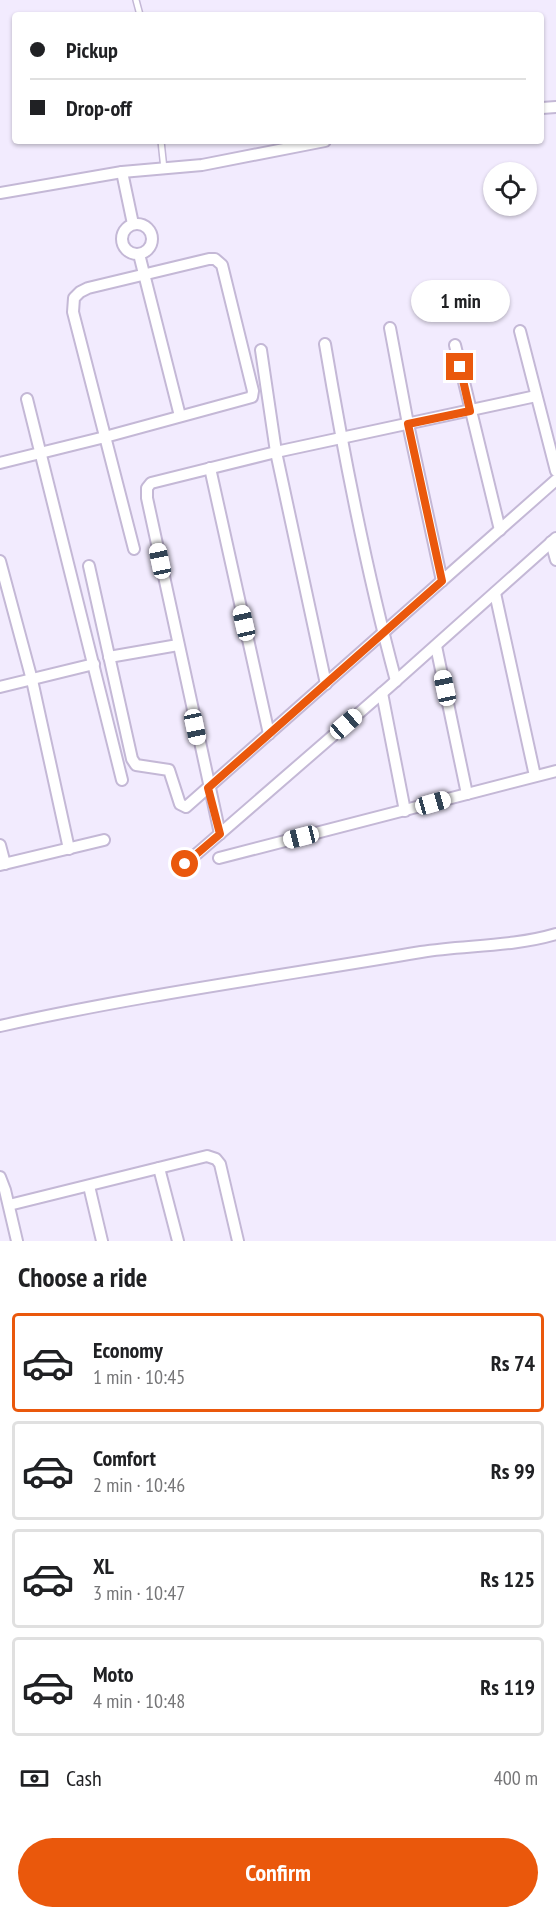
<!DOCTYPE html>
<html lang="en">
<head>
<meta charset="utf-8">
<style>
	:root { --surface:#fff; --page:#f2f2f2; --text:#202124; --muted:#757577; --line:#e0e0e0; --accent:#ea580c }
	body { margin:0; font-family:"PT Sans Narrow",sans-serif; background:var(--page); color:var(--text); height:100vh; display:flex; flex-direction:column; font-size:22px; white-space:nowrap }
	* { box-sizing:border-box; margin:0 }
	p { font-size:20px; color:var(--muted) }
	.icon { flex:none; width:33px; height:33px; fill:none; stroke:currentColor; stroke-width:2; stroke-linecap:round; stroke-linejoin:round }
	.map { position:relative; height:1241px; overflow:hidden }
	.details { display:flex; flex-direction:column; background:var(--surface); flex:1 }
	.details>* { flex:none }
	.banner { position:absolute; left:12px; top:12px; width:532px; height:132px; border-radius:6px; box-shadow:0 2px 4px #0004; display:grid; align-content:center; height:132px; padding:0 18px; background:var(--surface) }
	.fabs { position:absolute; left:483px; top:162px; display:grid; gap:12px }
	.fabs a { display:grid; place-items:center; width:54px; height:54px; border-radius:50%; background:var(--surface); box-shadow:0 2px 4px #0004; font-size:30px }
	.end { position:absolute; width:27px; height:27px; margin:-14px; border:8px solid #ea580c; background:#fff; box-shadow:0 0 0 3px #fff }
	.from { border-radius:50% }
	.bubble { position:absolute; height:42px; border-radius:21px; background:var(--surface); box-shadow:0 2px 4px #0004; font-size:20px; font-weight:600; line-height:42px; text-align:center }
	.car { position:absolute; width:18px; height:36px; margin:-18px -9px; border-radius:8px; box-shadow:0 0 4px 2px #0007; background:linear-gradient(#fff 24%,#345 0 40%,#fff 0 76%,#345 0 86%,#fff 0) }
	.banner b { display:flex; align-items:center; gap:21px; height:57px; font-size:22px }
	.banner b+b { border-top:2px solid var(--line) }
	.banner i { width:15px; height:15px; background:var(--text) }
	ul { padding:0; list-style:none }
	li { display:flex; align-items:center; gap:18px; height:99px; margin:0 12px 9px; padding:0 6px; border:3px solid var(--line); border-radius:6px }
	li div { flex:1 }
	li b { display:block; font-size:22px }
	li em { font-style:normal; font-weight:600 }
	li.active { border-color:var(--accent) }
	li>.icon { width:54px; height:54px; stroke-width:1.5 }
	h2 { padding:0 18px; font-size:27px; line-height:72px }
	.pay { display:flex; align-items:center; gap:15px; height:66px; padding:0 18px; font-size:22px }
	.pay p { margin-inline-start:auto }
	.action { display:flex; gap:12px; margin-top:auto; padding:12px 18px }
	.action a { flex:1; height:69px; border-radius:36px; background:var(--accent); color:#fff; font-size:24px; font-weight:600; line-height:69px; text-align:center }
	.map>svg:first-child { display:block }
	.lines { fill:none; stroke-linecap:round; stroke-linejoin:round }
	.lane-casing { stroke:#c4b8d6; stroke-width:8 }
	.street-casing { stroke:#c4b8d6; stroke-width:14 }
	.lane { stroke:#fff; stroke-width:5 }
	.street { stroke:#fff; stroke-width:10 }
	.route { stroke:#ea580c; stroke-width:8 }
</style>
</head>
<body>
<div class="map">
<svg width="556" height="1241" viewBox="0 0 556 1241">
	<rect width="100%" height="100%" fill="#f2ebfe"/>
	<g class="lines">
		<!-- lane casing -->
		<g class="lane-casing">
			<g id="lane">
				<path d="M136,0L140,15"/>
				<path d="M161,141L164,169"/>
			</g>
		</g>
		<!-- street casing -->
		<g class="street-casing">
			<g id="street">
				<path d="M542,108L556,107"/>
				<path d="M122,172L133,224"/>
				<path d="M0,193L122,172L202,165L325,141"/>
				<circle cx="137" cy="239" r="15"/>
				<path d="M139,254L180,416"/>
				<path d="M390,328L408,424L442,581"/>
				<path d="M520,331L556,471"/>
				<path d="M325,344C344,457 366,570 396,681"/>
				<path d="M455,345L500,530"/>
				<path d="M261,350L276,452L326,684"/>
				<path d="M27,399L122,780"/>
				<path d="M0,463L105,437L252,397L253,391L222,265L215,259H209L88,288L80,292L74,298L73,312L134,549"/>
				<path d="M210,468L269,734"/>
				<path d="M551,542L556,560"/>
				<path d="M0,561L32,680L69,849"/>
				<path d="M89,566L132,759L136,765L169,770L180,804L186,807L556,480"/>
				<path d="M495,593L535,776"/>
				<path d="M436,646L467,794"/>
				<path d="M109,657L178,645"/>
				<path d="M0,687L94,664"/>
				<path d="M382,693L405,811"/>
				<path d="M220,834L147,498V488L151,483L276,452L536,396"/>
				<path d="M0,845L5,864"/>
				<path d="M219,858L556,771"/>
				<path d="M185,864L389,687L556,538"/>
				<path d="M0,865L104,840"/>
				<path d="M0,1026C139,995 280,976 421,952C465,945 512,947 556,934"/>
				<path d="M159,1168L178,1241"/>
				<path d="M0,1177L5,1190L17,1241"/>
				<path d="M89,1186L102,1241"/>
				<path d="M9,1205L207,1156L216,1159L220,1164L238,1241"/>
			</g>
		</g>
		<!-- lane -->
		<use href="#lane" class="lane"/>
		<!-- street -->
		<use href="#street" class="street"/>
	</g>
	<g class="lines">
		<!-- route -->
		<path class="route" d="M185,864L220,834L208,788L442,581L408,424L470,411L460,367"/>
	</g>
</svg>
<div class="fabs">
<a><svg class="icon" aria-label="locate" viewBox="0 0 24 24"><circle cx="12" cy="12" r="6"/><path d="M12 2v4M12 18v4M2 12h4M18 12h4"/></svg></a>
</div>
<i class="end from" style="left:185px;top:864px"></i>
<i class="end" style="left:460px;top:367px"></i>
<div class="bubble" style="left:411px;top:280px;width:99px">1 min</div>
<i class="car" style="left:160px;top:561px;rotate:348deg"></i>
<i class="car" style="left:244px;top:623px;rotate:347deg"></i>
<i class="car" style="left:445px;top:688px;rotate:348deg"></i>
<i class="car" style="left:346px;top:724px;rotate:49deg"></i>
<i class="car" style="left:195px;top:727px;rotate:168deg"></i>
<i class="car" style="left:433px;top:803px;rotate:74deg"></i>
<i class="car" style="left:301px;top:837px;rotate:256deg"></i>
<div class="banner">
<b><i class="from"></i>Pickup</b>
<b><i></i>Drop-off</b>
</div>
</div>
<section class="details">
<h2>Choose a ride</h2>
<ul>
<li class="active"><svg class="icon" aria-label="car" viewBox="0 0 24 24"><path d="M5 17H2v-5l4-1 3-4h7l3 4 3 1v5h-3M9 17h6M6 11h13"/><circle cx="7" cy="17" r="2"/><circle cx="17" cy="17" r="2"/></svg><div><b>Economy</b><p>1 min · 10:45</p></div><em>Rs 74</em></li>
<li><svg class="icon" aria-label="car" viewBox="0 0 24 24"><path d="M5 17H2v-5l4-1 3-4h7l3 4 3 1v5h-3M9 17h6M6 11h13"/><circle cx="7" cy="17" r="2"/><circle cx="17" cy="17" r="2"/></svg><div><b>Comfort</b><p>2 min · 10:46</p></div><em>Rs 99</em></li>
<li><svg class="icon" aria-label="car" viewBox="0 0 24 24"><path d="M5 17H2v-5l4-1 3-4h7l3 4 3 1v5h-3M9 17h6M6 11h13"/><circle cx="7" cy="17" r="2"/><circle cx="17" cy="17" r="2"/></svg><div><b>XL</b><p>3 min · 10:47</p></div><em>Rs 125</em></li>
<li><svg class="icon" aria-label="car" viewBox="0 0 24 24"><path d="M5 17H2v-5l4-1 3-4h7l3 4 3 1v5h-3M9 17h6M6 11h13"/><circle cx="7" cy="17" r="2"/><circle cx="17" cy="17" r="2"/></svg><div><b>Moto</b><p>4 min · 10:48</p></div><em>Rs 119</em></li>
</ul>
<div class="pay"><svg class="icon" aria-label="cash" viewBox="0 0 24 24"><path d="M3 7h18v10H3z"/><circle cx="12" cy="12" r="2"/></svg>Cash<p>400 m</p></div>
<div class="action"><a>Confirm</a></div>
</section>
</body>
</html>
